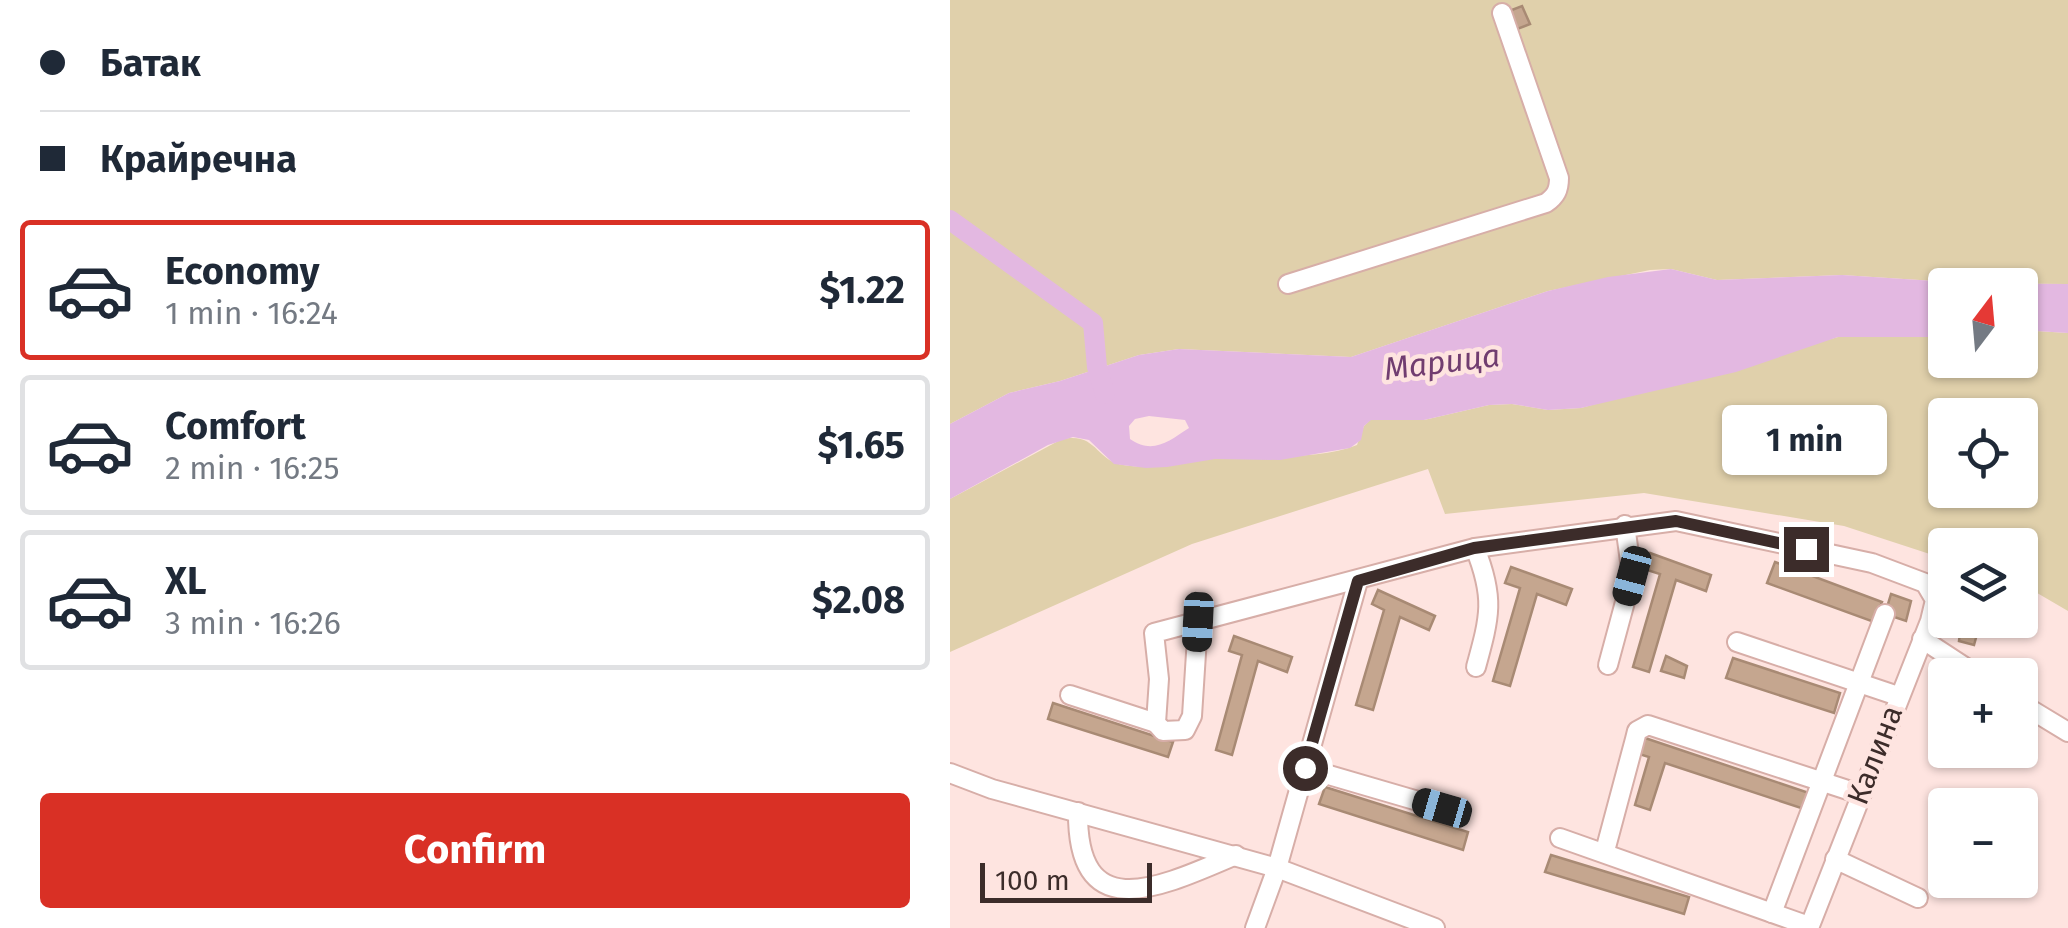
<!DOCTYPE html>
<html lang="en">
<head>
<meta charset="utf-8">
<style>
	:root { --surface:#fff; --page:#f6f6f7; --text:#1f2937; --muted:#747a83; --line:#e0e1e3; --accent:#d93025 }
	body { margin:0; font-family:"Fira Sans",sans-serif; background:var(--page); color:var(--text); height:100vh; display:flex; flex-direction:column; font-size:38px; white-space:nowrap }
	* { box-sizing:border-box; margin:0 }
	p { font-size:32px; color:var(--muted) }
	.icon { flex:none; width:55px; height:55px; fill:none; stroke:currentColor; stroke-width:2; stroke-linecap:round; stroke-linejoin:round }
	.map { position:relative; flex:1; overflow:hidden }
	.side { display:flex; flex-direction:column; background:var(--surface); width:950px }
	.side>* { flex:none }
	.top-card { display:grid; align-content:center; height:220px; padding:0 40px; background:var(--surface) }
	.needle { width:65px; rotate:16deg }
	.controls { position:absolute; left:978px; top:268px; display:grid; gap:20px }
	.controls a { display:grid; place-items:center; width:110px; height:110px; border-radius:10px; background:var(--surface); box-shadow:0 2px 8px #0004; font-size:50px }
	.scale { position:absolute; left:30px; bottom:25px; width:172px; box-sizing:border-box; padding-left:10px; border:5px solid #3c2c2a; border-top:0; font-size:28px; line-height:35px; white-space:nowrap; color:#3c2c2a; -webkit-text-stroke:8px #fee4e0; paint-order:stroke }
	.end { position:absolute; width:45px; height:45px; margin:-22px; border:12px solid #3c2c2a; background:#fff; box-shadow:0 0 0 5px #fff }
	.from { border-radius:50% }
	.bubble { position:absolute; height:70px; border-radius:10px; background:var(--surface); box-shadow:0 2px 8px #0004; font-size:32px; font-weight:700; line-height:70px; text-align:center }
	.car { position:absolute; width:30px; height:60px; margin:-30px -15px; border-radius:12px; box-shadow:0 0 8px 2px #0007; background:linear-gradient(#222 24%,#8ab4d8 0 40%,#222 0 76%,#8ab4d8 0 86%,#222 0) }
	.top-card b { display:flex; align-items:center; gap:35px; height:95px; font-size:38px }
	.top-card b+b { border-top:2px solid var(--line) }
	.top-card i { width:25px; height:25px; background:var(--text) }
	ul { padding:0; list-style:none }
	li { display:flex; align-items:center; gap:30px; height:140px; margin:0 20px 15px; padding:0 20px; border:5px solid var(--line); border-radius:10px }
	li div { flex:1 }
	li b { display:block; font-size:38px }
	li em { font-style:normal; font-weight:700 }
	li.current { border-color:var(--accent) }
	li>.icon { width:90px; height:90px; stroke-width:1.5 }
	.button { display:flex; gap:20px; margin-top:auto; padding:20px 40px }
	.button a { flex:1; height:115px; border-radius:10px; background:var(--accent); color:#fff; font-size:40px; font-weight:700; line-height:115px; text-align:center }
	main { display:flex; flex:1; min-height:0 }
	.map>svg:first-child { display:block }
	.green { fill:#e0d0ab; fill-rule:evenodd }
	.water { fill:#e3b8e1; fill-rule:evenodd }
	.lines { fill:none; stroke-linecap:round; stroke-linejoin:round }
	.river { stroke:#e3b8e1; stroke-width:20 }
	.building { fill:#c5a68f; stroke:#a88a74; stroke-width:2.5 }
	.minor-casing { stroke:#d7aea8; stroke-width:22 }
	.minor { stroke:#fff; stroke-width:18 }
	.route { stroke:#3c2c2a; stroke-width:12 }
	.labels { text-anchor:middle; stroke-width:9; stroke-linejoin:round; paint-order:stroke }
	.street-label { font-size:30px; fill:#3c2c2a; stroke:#fee4e0 }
	.water-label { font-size:32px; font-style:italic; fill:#713d70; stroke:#fee4e0 }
</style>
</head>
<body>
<main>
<section class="side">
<div class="top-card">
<b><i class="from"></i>Батак</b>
<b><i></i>Крайречна</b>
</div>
<ul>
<li class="current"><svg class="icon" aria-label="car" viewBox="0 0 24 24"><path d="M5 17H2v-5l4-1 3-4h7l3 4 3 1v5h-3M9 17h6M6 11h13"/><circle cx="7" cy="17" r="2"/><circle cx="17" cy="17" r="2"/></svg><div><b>Economy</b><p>1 min · 16:24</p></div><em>$1.22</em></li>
<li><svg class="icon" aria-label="car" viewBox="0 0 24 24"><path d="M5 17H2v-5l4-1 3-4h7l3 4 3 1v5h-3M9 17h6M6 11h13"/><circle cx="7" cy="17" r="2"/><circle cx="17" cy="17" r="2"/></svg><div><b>Comfort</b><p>2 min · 16:25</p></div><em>$1.65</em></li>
<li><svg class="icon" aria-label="car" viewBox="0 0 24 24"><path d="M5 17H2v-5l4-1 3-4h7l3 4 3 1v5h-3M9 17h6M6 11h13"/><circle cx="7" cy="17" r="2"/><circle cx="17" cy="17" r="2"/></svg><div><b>XL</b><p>3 min · 16:26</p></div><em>$2.08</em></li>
</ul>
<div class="button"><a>Confirm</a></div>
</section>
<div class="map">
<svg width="1118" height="928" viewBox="0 0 1118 928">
	<rect width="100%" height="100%" fill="#fee4e0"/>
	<!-- green -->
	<g class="green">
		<path d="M0,0H1118V284L1016,283L892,275L767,280L721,269L700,270L598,291L401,357L229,349L189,355L110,381L59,393L0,424Z"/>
		<path d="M1070,330L1118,333V611L1070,583V545H995V559L894,526L694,493L495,514L478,469L242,544L0,652V499L112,439C147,432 145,460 173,465C204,470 229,462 259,459C302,455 368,461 407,445L414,426L420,420H474L539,405L562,404L598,410L631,408L888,337H995V360H1070ZM995,415H1070V490H995Z"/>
	</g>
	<!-- water -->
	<path class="water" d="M721,269L767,280L892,275L1016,283L1118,284V333L1070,330V285H995V337H888L786,372L631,408L598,410L562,404L539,405L474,420H421L414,426L411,440L400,448L330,460L265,459L217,467L196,468L164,464L139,440L123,437L98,445L0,499V424L59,393L110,381L189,355L229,349L401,357L598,291L658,277ZM199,416L235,420L239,428C219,441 203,455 180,439L179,426L185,419Z"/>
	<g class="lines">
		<!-- river -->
		<path class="river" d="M0,220L143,323L147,367L155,394"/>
	</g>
	<!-- building -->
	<g class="building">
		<path d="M572,6L580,24L562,31L554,13Z"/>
		<path d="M700,553L761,575L756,591L726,580L699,672L683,667L710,574L694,569Z"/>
		<path d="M825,562L932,602L924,622L817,583Z"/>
		<path d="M561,567L622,589L616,605L587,594L560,686L543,681L570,588L555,583Z"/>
		<path d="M428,590L485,616L479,630L450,617L423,710L406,705L434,610L422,604Z"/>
		<path d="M941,594L961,601L956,621L935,614Z"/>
		<path d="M1014,623L1029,627L1024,645L1009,641L1011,624Z"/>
		<path d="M284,636L342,657L337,672L308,661L282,755L266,750L292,655L279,651Z"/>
		<path d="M716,656L737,666L734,678L711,671Z"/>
		<path d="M783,658L890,693L884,713L776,678Z"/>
		<path d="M103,703L223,742L218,757L98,719Z"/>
		<path d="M692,737L859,793L854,809L715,763L700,810L685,805L699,757L686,753Z"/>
		<path d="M375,787L518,832L513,850L369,804Z"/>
		<path d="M601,855L739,897L734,914L595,872Z"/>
	</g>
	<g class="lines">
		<!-- minor casing -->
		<g class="minor-casing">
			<g id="minor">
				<path d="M338,284L596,203C606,196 609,190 609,178L552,13"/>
				<path d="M525,548C545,598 540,616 526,667"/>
				<path d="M248,622L242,716L235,730L213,731L206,723L209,679L204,633L525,548L726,521L922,563L975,583L985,600L980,621L859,928"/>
				<path d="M972,639L1027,675"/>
				<path d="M787,642L948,696"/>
				<path d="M658,665L682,576L675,525"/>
				<path d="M120,695L206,723"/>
				<path d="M1070,703L1118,732"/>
				<path d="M355,768L492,808"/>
				<path d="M0,773L42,789L327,868L485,928"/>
				<path d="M128,812C127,928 211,887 286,855"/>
				<path d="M610,838L859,926"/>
				<path d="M655,851L685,739L687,731L698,725L910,794"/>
				<path d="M885,859L968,898"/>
				<path d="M822,913L935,614"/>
				<path d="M305,928L327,868L408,581"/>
			</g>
		</g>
		<!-- minor -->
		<use href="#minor" class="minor"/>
	</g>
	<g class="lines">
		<!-- route -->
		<path class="route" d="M355,768L408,581L524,548L726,521L856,549"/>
	</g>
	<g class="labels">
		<!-- street labels -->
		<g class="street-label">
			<text transform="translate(925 755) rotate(-69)" y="10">Калина</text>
		</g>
		<!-- water labels -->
		<g class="water-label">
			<text transform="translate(492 362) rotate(-7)" y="11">Марица</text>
		</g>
	</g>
</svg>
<div class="controls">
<a><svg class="needle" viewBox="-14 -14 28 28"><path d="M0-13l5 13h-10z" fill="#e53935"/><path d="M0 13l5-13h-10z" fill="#747a83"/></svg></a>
<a><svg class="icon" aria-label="locate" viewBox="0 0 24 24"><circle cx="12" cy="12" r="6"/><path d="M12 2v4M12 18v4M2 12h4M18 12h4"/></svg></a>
<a><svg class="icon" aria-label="layers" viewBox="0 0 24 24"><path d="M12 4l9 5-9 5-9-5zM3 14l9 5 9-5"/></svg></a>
<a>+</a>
<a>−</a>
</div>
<div class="scale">100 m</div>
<i class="end from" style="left:355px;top:768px"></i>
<i class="end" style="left:856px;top:549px"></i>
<div class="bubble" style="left:772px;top:405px;width:165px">1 min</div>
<i class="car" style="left:682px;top:576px;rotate:195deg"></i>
<i class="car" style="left:248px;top:622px;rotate:183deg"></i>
<i class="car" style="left:492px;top:808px;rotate:286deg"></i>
</div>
</main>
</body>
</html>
